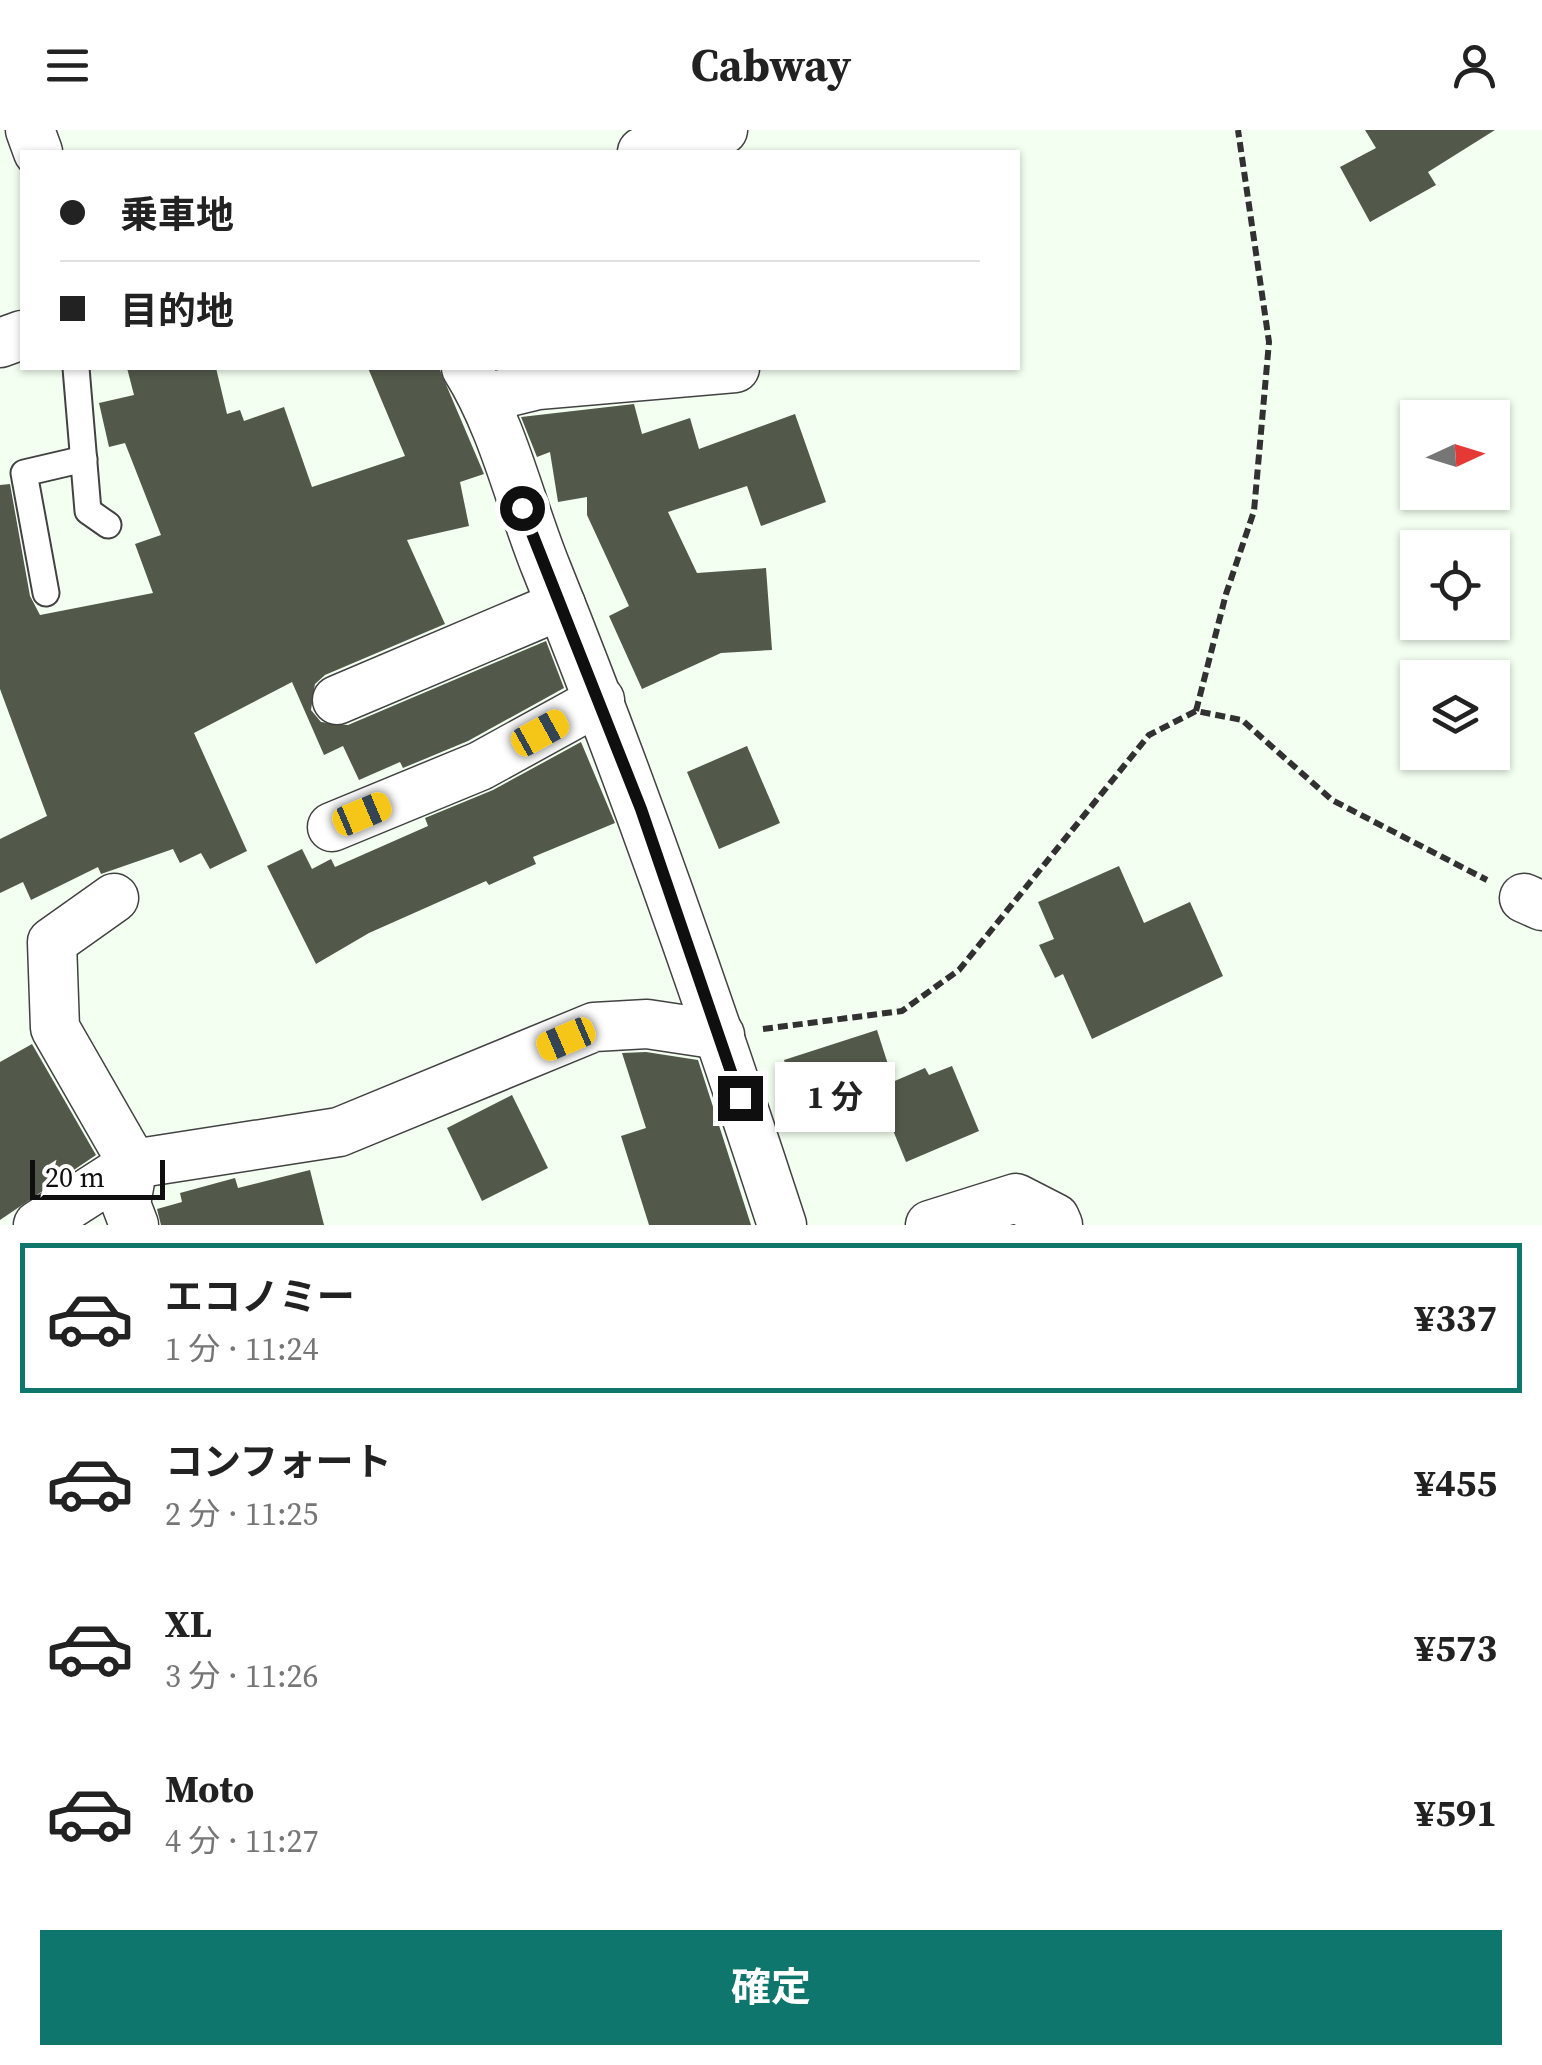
<!DOCTYPE html>
<html lang="ja">
<head>
<meta charset="utf-8">
<style>
	:root { --surface:#fff; --page:#f6f6f6; --text:#222; --muted:#767676; --line:#e0e0e0; --accent:#0f766e }
	body { margin:0; font-family:"Source Serif 4","Noto Sans JP",serif; background:var(--page); color:var(--text); height:100vh; display:flex; flex-direction:column; font-size:38px; white-space:nowrap }
	* { box-sizing:border-box; margin:0 }
	p { font-size:32px; color:var(--muted) }
	.icon { flex:none; width:55px; height:55px; fill:none; stroke:currentColor; stroke-width:2; stroke-linecap:round; stroke-linejoin:round }
	.map { position:relative; height:1095px; overflow:hidden }
	.sheet { display:flex; flex-direction:column; background:var(--surface); flex:1 }
	.sheet>* { flex:none }
	.top-card { position:absolute; left:20px; top:20px; width:1000px; height:220px; border-radius:0px; box-shadow:0 2px 8px #0004; display:grid; align-content:center; height:220px; padding:0 40px; background:var(--surface) }
	.needle { width:65px; rotate:86deg }
	.fabs { position:absolute; left:1400px; top:270px; display:grid; gap:20px }
	.fabs a { display:grid; place-items:center; width:110px; height:110px; border-radius:0px; background:var(--surface); box-shadow:0 2px 8px #0004; font-size:50px }
	.scale { position:absolute; left:30px; bottom:25px; width:135px; box-sizing:border-box; padding-left:10px; border:5px solid #0f0f0f; border-top:0; font-size:28px; line-height:35px; white-space:nowrap; color:#0f0f0f; -webkit-text-stroke:8px #fff; paint-order:stroke }
	.end { position:absolute; width:45px; height:45px; margin:-22px; border:12px solid #0f0f0f; background:#fff; box-shadow:0 0 0 5px #fff }
	.from { border-radius:50% }
	.bubble { position:absolute; height:70px; border-radius:0px; background:var(--surface); box-shadow:0 2px 8px #0004; font-size:32px; font-weight:700; line-height:70px; text-align:center }
	.car { position:absolute; width:30px; height:60px; margin:-30px -15px; border-radius:12px; box-shadow:0 0 8px 2px #0007; background:linear-gradient(#f5c518 24%,#345 0 40%,#f5c518 0 76%,#345 0 86%,#f5c518 0) }
	.top-card b { display:flex; align-items:center; gap:35px; height:95px; font-size:38px }
	.top-card b+b { border-top:2px solid var(--line) }
	.top-card i { width:25px; height:25px; background:var(--text) }
	ul { padding:18px 0 0; list-style:none }
	li { display:flex; align-items:center; gap:30px; height:150px; margin:0 20px 15px; padding:0 20px; border:5px solid transparent; border-radius:0px }
	li div { flex:1 }
	li b { display:block; font-size:38px }
	li em { font-style:normal; font-weight:700 }
	li.selected { border-color:var(--accent) }
	li>.icon { width:90px; height:90px; stroke-width:1.5 }
	.primary-button { display:flex; gap:20px; margin-top:auto; padding:20px 40px }
	.primary-button a { flex:1; height:115px; border-radius:0px; background:var(--accent); color:#fff; font-size:40px; font-weight:700; line-height:115px; text-align:center }
	header { display:flex; justify-content:space-between; align-items:center; height:130px; padding:0 40px; background:var(--surface); font-size:45px; font-weight:700 }
	.map>svg:first-child { display:block }
	.building { fill:#52594a }
	.lines { fill:none; stroke-linecap:round; stroke-linejoin:round }
	.service-casing { stroke:#424242; stroke-width:29 }
	.minor-casing { stroke:#424242; stroke-width:51 }
	.path { stroke:#313131; stroke-width:6; stroke-dasharray:10 5; stroke-linecap:butt }
	.service { stroke:#fff; stroke-width:25 }
	.minor { stroke:#fff; stroke-width:48 }
	.route { stroke:#0f0f0f; stroke-width:12 }
</style>
</head>
<body>
<header><svg class="icon" aria-label="menu" viewBox="0 0 24 24"><path d="M4 6h16M4 12h16M4 18h16"/></svg>Cabway<svg class="icon" aria-label="person" viewBox="0 0 24 24"><circle cx="12" cy="8" r="4"/><path d="M4 21q1-7 8-7t8 7"/></svg></header>
<div class="map">
<svg width="1542" height="1095" viewBox="0 0 1542 1095">
	<rect width="100%" height="100%" fill="#f3fff1"/>
	<!-- building -->
	<g class="building">
		<path d="M1365,0H1495L1428,42L1436,55L1370,92L1340,37L1376,18Z"/>
		<path d="M127,238H216L227,284L240,280L244,291L284,277L312,357L405,326L368,238H439L484,344L460,352L469,396L407,410L445,494L325,545L315,554L311,580L321,592L348,595L546,511L564,558L468,611L403,638L400,632L359,650L343,616L324,625L292,552L194,603L247,721L210,739L201,723L180,733L173,719L101,744L98,737L31,770L23,752L0,763V709L47,686L0,559V355L10,354L30,466L40,485L153,463L135,414L161,405L125,313L109,317L99,273L134,265Z"/>
		<path d="M634,274L642,304L690,288L699,319L795,284L826,372L761,396L747,356L668,382L697,443L766,438L772,520L721,523L642,559L609,486L629,476L587,385V367L558,372L550,322L537,327L521,287Z"/>
		<path d="M581,612L615,693L533,727L536,734L489,755L486,751L369,803L316,834L267,736L302,719L312,739L331,729L335,737L428,696L425,688L493,660Z"/>
		<path d="M747,616L780,693L719,719L687,642Z"/>
		<path d="M1119,736L1144,793L1190,772L1223,846L1092,909L1063,844L1055,848L1039,815L1054,809L1038,772Z"/>
		<path d="M877,900L893,950L800,980L784,930Z"/>
		<path d="M32,914L96,1025L0,1090V932Z"/>
		<path d="M646,922L698,930L751,1095H649L621,1006L646,998L622,923Z"/>
		<path d="M952,936L979,1001L906,1032L876,959L925,938L929,945Z"/>
		<path d="M512,965L548,1038L482,1071L447,998Z"/>
		<path d="M310,1040L324,1095H161L157,1079L182,1072L180,1063L235,1048L238,1058Z"/>
	</g>
	<g class="lines">
		<!-- service casing -->
		<g class="service-casing">
			<g id="service">
				<path d="M76,238L88,381L108,395"/>
				<path d="M46,463L24,343L84,329"/>
			</g>
		</g>
		<!-- minor casing -->
		<g class="minor-casing">
			<g id="minor">
				<path d="M30,0L38,22"/>
				<path d="M642,22L723,0"/>
				<path d="M0,213L22,205"/>
				<path d="M466,238C504,298 520,374 547,440C634,656 710,874 782,1095"/>
				<path d="M485,268L538,255L735,238"/>
				<path d="M337,570L561,475"/>
				<path d="M332,697L480,636L600,570"/>
				<path d="M114,768L52,812L55,898L133,1034L339,1002L594,897L647,894L720,905"/>
				<path d="M1524,768L1542,776"/>
				<path d="M38,1095L133,1034L126,1074L134,1095"/>
				<path d="M930,1095L1016,1068L1055,1088L1058,1095"/>
			</g>
		</g>
		<!-- path -->
		<g class="path">
			<path d="M1196,581L1226,464L1254,381L1269,212L1238,0"/>
			<path d="M763,899L902,881L959,840L1149,605L1196,581L1242,590L1332,670L1487,750"/>
		</g>
		<!-- service -->
		<use href="#service" class="service"/>
		<!-- minor -->
		<use href="#minor" class="minor"/>
	</g>
	<g class="lines">
		<!-- route -->
		<path class="route" d="M522,378L641,679L740,968"/>
	</g>
</svg>
<div class="fabs">
<a><svg class="needle" viewBox="-14 -14 28 28"><path d="M0-13l5 13h-10z" fill="#e53935"/><path d="M0 13l5-13h-10z" fill="#767676"/></svg></a>
<a><svg class="icon" aria-label="locate" viewBox="0 0 24 24"><circle cx="12" cy="12" r="6"/><path d="M12 2v4M12 18v4M2 12h4M18 12h4"/></svg></a>
<a><svg class="icon" aria-label="layers" viewBox="0 0 24 24"><path d="M12 4l9 5-9 5-9-5zM3 14l9 5 9-5"/></svg></a>
</div>
<div class="scale">20 m</div>
<i class="end from" style="left:522px;top:378px"></i>
<i class="end" style="left:740px;top:968px"></i>
<div class="bubble" style="left:775px;top:932px;width:120px">1 分</div>
<i class="car" style="left:540px;top:603px;rotate:61deg"></i>
<i class="car" style="left:362px;top:684px;rotate:67deg"></i>
<i class="car" style="left:566px;top:909px;rotate:247deg"></i>
<div class="top-card">
<b><i class="from"></i>乗車地</b>
<b><i></i>目的地</b>
</div>
</div>
<section class="sheet">
<ul>
<li class="selected"><svg class="icon" aria-label="car" viewBox="0 0 24 24"><path d="M5 17H2v-5l4-1 3-4h7l3 4 3 1v5h-3M9 17h6M6 11h13"/><circle cx="7" cy="17" r="2"/><circle cx="17" cy="17" r="2"/></svg><div><b>エコノミー</b><p>1 分 · 11:24</p></div><em>¥337</em></li>
<li><svg class="icon" aria-label="car" viewBox="0 0 24 24"><path d="M5 17H2v-5l4-1 3-4h7l3 4 3 1v5h-3M9 17h6M6 11h13"/><circle cx="7" cy="17" r="2"/><circle cx="17" cy="17" r="2"/></svg><div><b>コンフォート</b><p>2 分 · 11:25</p></div><em>¥455</em></li>
<li><svg class="icon" aria-label="car" viewBox="0 0 24 24"><path d="M5 17H2v-5l4-1 3-4h7l3 4 3 1v5h-3M9 17h6M6 11h13"/><circle cx="7" cy="17" r="2"/><circle cx="17" cy="17" r="2"/></svg><div><b>XL</b><p>3 分 · 11:26</p></div><em>¥573</em></li>
<li><svg class="icon" aria-label="car" viewBox="0 0 24 24"><path d="M5 17H2v-5l4-1 3-4h7l3 4 3 1v5h-3M9 17h6M6 11h13"/><circle cx="7" cy="17" r="2"/><circle cx="17" cy="17" r="2"/></svg><div><b>Moto</b><p>4 分 · 11:27</p></div><em>¥591</em></li>
</ul>
<div class="primary-button"><a>確定</a></div>
</section>
</body>
</html>
